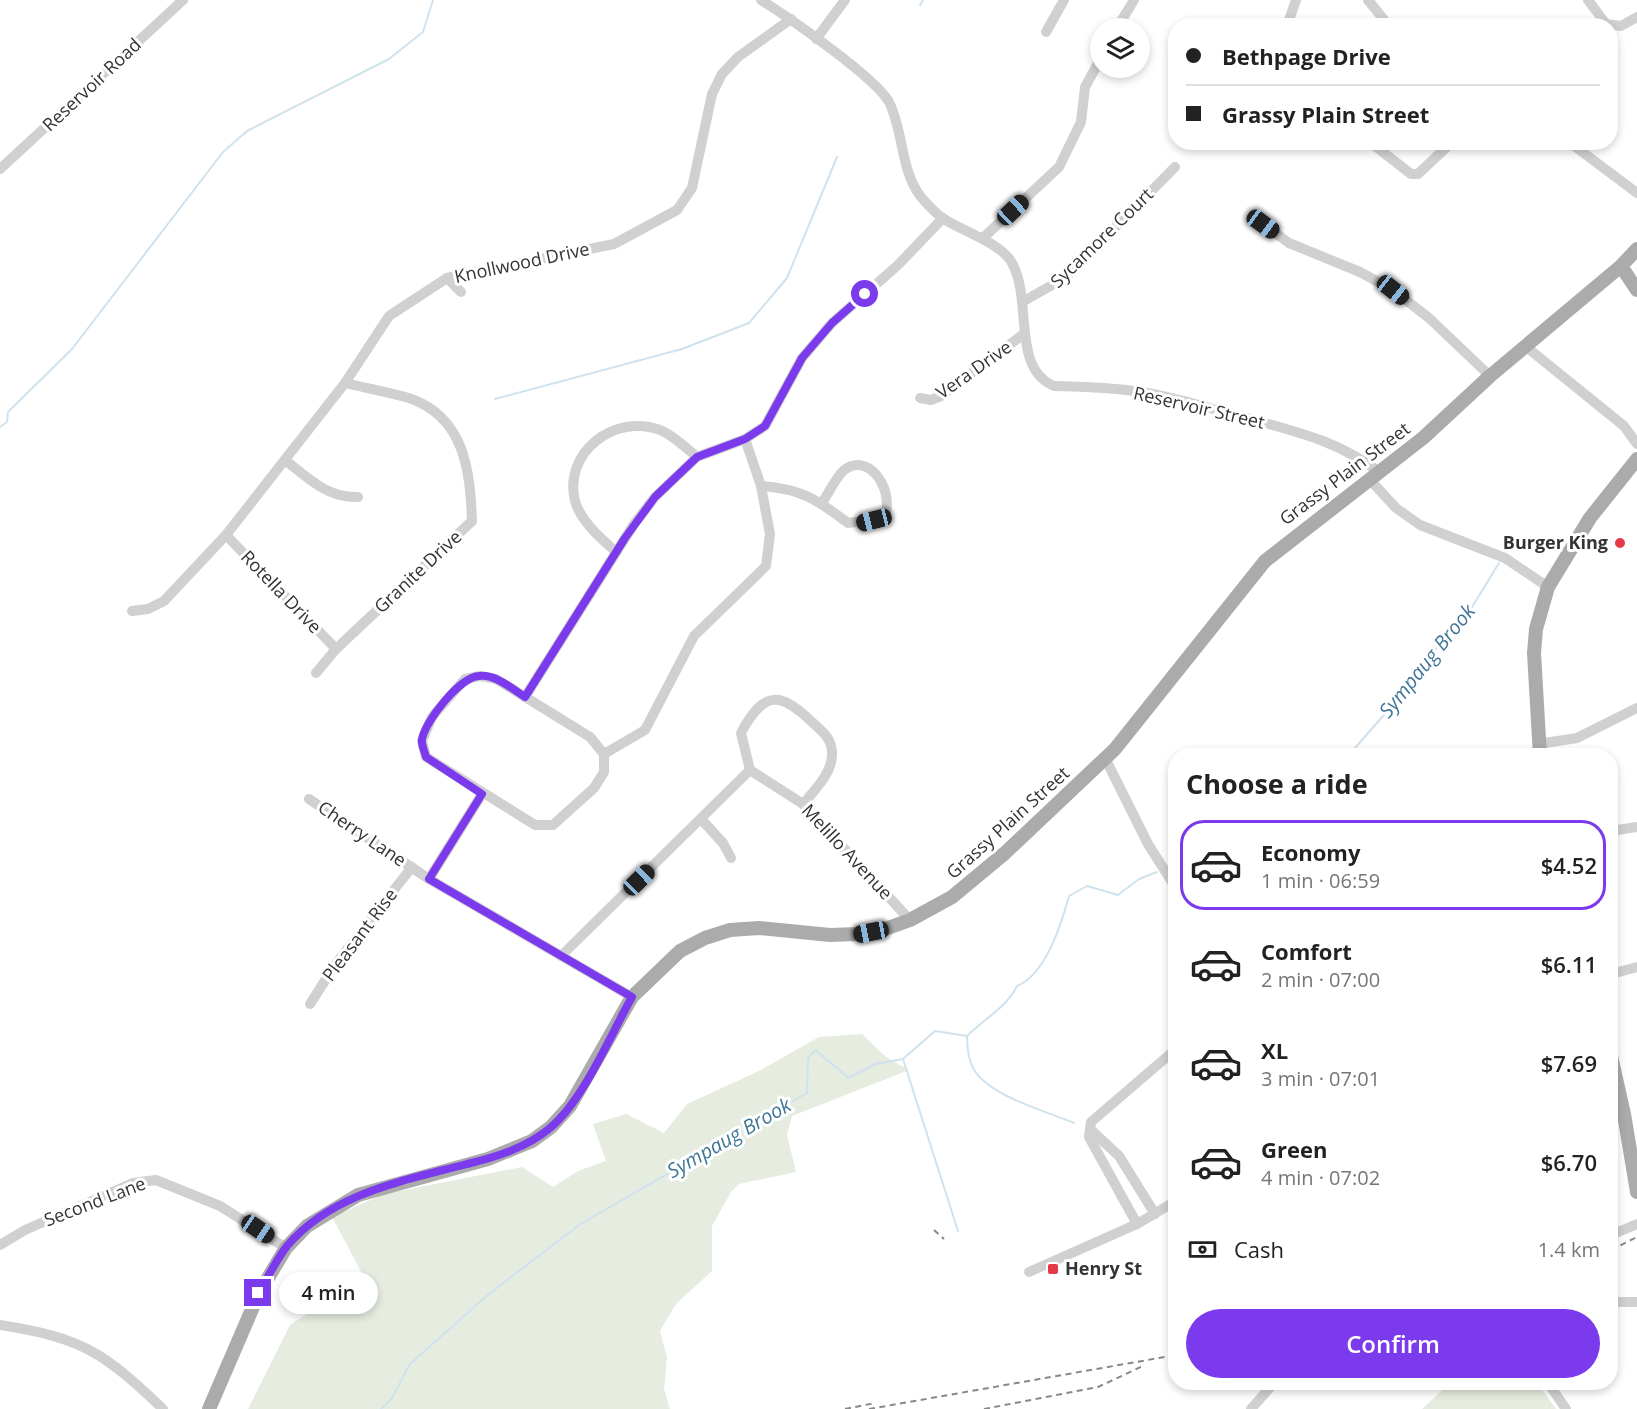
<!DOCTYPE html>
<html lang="en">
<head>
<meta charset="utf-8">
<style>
	:root { --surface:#fff; --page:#f6f6f6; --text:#222; --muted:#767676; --line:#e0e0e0; --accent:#7c3aed }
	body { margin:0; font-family:"Open Sans",sans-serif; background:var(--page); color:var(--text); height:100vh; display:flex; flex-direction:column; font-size:22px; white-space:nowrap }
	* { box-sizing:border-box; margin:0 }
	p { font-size:20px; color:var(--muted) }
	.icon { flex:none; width:33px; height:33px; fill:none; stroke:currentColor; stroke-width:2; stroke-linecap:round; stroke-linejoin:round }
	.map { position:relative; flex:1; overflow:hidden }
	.sheet { position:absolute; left:1168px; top:748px; width:450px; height:642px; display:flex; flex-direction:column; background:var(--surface); border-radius:24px; box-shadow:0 3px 9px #0003 }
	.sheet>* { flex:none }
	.banner { position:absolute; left:1168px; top:18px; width:450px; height:132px; border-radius:24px; box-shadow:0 3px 9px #0003; display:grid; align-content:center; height:132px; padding:0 18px; background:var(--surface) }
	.buttons { position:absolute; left:1090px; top:18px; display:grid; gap:12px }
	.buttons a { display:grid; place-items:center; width:60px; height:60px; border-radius:50%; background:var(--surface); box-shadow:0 3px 9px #0003; font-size:30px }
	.end { position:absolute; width:27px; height:27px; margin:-14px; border:8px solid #7c3aed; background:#fff; box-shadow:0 0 0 3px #fff }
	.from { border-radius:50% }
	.bubble { position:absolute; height:42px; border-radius:21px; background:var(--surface); box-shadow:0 3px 9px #0003; font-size:20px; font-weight:600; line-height:42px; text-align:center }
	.car { position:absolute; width:18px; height:36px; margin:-18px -9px; border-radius:8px; box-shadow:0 0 4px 2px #0007; background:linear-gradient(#222 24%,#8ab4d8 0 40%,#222 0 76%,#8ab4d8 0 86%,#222 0) }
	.banner b { display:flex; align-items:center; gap:21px; height:57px; font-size:22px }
	.banner b+b { border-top:2px solid var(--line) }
	.banner i { width:15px; height:15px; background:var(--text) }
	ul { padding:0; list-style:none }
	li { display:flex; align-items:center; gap:18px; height:90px; margin:0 12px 9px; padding:0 6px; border:3px solid transparent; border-radius:24px }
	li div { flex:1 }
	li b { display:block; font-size:22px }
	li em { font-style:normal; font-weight:600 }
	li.current { border-color:var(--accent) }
	li>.icon { width:54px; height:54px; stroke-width:1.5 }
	h2 { padding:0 18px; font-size:27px; line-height:72px }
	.pay { display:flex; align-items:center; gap:15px; height:66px; padding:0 18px; font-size:22px }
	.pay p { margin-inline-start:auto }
	.action { display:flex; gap:12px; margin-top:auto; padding:12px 18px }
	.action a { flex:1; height:69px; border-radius:36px; background:var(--accent); color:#fff; font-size:24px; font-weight:600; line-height:69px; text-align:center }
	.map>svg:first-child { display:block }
	.green { fill:#e6ecdf }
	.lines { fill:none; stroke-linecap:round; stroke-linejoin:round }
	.stream { stroke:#cfe2ee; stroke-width:2 }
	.minor { stroke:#d0d0d0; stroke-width:10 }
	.major { stroke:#ababab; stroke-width:14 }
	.rail { stroke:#888; stroke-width:2; stroke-dasharray:6 4.5; stroke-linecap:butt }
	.route { stroke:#7c3aed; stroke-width:8 }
	.poi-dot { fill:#e63946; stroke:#fff; stroke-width:2 }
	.labels { text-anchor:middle; stroke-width:6; stroke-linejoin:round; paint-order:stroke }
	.street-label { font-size:18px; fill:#333; stroke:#fff }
	.poi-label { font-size:18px; font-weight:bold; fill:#333; stroke:#fff; text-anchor:end }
	.water-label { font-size:20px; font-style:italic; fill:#3f7597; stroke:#fff }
</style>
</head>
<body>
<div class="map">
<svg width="1637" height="1409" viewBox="0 0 1637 1409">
	<rect width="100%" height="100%" fill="#fff"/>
	<!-- green -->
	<g class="green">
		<path d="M862,1034L886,1057L909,1070L792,1116L787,1135L796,1172L739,1184L731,1192L712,1226V1271L676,1304L660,1331L667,1357L664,1389L670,1409H248L290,1325L319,1306L366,1281L332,1217L384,1194L522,1167L553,1187L578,1171L606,1161L593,1124L626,1114L664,1133L687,1104L759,1071L819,1037Z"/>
		<path d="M1450,1383L1539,1385L1556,1409H1422Z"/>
	</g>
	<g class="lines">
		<!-- stream -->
		<g class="stream">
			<path d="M920,5L923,0"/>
			<path d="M495,399L682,349L749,323L787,278L837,157"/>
			<path d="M0,427L7,422L8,412L72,349L223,152L247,131L389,59L423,32L433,0"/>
			<path d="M1348,756L1411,684L1449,630L1469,612L1499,563"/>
			<path d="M1169,866L1176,863"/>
			<path d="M967,1036C967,1046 968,1058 973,1068C988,1096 1046,1111 1074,1123"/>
			<path d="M903,1059L958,1231"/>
			<path d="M381,1409L392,1398L410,1364L489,1294L579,1225L807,1093L808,1058L815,1050L849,1078L875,1064L903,1059L935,1031L967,1036C984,1019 1007,1007 1017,986C1046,974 1061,925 1069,896L1087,886L1118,895L1139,879L1157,872"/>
		</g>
		<!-- minor -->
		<g class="minor">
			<path d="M761,0C788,17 875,77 889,102C904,132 900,170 921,197C927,204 936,214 944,219C962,231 1001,243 1012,263C1033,301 1011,368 1054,386C1090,387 1128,388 1163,396C1191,402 1219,411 1247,418C1300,433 1336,440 1381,473"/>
			<path d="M1368,0L1389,26"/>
			<path d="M1588,0L1606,24L1621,26L1637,17"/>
			<path d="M1287,26L1296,0"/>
			<path d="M1117,28L1134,0"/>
			<path d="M1046,32L1064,0"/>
			<path d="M816,39L845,0"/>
			<path d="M1370,142L1411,174H1418L1452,142"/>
			<path d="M1569,142L1637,193"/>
			<path d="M0,169L183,0"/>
			<path d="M1263,224L1289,243L1360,272L1393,290L1429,318L1490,376"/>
			<path d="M983,238L1059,167L1081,122L1085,87L1101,58"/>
			<path d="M447,278L461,292"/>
			<path d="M1024,301L1066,277L1175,167"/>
			<path d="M1525,346L1624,426L1637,444"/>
			<path d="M920,398L931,400L941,396L1025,333"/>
			<path d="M285,460C308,478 327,498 358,497"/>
			<path d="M1371,481L1396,508L1420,525L1505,558L1548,587"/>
			<path d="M761,486C802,489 816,499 848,523L874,520L886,512C892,485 866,451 843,471C835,479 828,494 822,503"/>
			<path d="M226,535L336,649"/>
			<path d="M616,552C601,538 581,522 575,501C563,452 615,413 660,430C673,435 686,448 697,457"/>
			<path d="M132,611L148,609L164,601L226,535L345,383L389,316L447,278L614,244L677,210L692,188L712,94L722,74L738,57L791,19"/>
			<path d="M316,673L336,649L472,521C470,471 465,417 409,398C388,392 366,388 345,383"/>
			<path d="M480,676L496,679L590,737L604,754V772L594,788L553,825H535L426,757L422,741L432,717L465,679Z"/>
			<path d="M525,697L634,524L655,497L697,457L745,439L765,426L802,358L832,323L898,265L943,218"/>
			<path d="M1538,744L1577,738L1637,708"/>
			<path d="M604,754L645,730L694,636L766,566L770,534L761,486L745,439"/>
			<path d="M1105,758L1148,844L1176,888"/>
			<path d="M750,770L741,733C764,690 780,691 813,723C823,732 832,739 832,753C833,772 815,790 803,804"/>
			<path d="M750,770L803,804L910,920"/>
			<path d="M309,799L429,879L632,997"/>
			<path d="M701,819L723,843L731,858"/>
			<path d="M1611,831L1637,827"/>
			<path d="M429,879L482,794"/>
			<path d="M561,956L750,770"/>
			<path d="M1611,974L1637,967"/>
			<path d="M310,1004L337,962L412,867"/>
			<path d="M1090,1129L1119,1156L1155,1214"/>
			<path d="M1137,1224L1089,1137L1091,1122L1176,1049"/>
			<path d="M1611,1235L1637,1224"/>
			<path d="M0,1245L25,1230L133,1183L156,1180L220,1206L286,1248"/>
			<path d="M1029,1272L1137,1224L1176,1201"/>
			<path d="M1611,1302H1637"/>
			<path d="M0,1325C83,1338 103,1352 163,1409"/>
			<path d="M1548,1383L1566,1409"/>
			<path d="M1251,1409L1274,1383"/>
		</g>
		<!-- major -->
		<g class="major">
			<path d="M1621,266L1637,290"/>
			<path d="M1540,756L1534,653L1536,629L1548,587L1590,518L1637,459"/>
			<path d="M1611,1056L1624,1114L1637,1192"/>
			<path d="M209,1409L259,1293L286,1248L307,1226L358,1195L488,1159L532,1141L551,1127L570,1106L632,997L680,951L705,938L730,930L759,928L830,935L858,934L885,929L910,920L952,897L1005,853L1115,749L1265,561L1423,438L1490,376L1621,266L1637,249"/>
		</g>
		<!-- rail -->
		<g class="rail">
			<path d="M934,1230L944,1239"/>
			<path d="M1611,1250L1637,1237"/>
			<path d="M845,1409L875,1403"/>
			<path d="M869,1409L1176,1355"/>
			<path d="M984,1409L1098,1387L1145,1365"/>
		</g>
	</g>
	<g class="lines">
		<!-- route -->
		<path class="route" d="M258,1293C268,1278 276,1260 287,1246C332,1193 403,1181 467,1164C496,1157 526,1148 550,1128C583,1101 610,1036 632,997L429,879L482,794L426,757C425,752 421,745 422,739C426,720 460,677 479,676C496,674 512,689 525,697L625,538L655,497L697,457L745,439L765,426L802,358L832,323L865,294"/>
	</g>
	<!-- markers -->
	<g class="poi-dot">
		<circle cx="1620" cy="543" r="6"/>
		<rect x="1047" y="1263" width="12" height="12" rx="3"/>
	</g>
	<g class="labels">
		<!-- street labels -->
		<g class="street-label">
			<text transform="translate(92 85) rotate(-43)" y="6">Reservoir Road</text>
			<text transform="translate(1102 238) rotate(-44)" y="6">Sycamore Court</text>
			<text transform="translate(522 263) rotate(-12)" y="6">Knollwood Drive</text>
			<text transform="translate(974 370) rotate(-35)" y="6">Vera Drive</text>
			<text transform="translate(1199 408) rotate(13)" y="6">Reservoir Street</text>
			<text transform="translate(1345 474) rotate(-37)" y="6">Grassy Plain Street</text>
			<text transform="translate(418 572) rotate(-43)" y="6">Granite Drive</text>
			<text transform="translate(281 592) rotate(46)" y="6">Rotella Drive</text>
			<text transform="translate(1008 823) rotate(-42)" y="6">Grassy Plain Street</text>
			<text transform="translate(362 834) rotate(34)" y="6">Cherry Lane</text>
			<text transform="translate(847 852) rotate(47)" y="6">Melillo Avenue</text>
			<text transform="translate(360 935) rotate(-53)" y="6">Pleasant Rise</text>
			<text transform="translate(95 1202) rotate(-21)" y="6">Second Lane</text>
		</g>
		<!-- poi labels -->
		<g class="poi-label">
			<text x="1608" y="549">Burger King</text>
			<text x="1065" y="1275" text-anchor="start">Henry St</text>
		</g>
		<!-- water labels -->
		<g class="water-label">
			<text transform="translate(1427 661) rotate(-51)" y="7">Sympaug Brook</text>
			<text transform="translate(729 1138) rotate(-30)" y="7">Sympaug Brook</text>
		</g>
	</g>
</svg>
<div class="buttons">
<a><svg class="icon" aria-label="layers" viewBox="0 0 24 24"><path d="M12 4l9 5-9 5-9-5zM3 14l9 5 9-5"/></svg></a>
</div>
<i class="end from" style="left:865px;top:294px"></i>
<i class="end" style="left:258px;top:1293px"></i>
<div class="bubble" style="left:279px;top:1272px;width:99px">4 min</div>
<i class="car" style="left:1013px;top:210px;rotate:47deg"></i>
<i class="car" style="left:1263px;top:224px;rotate:126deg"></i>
<i class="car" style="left:1393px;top:290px;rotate:128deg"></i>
<i class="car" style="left:874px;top:520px;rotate:256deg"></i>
<i class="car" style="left:639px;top:880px;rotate:46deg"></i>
<i class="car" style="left:871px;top:932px;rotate:259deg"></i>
<i class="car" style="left:258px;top:1229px;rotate:124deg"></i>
<div class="banner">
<b><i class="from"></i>Bethpage Drive</b>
<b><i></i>Grassy Plain Street</b>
</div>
<section class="sheet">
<h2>Choose a ride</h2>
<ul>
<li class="current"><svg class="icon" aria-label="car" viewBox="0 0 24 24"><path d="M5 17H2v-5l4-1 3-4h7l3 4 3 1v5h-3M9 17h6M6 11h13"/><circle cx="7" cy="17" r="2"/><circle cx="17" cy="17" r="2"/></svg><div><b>Economy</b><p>1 min · 06:59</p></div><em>$4.52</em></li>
<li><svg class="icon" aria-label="car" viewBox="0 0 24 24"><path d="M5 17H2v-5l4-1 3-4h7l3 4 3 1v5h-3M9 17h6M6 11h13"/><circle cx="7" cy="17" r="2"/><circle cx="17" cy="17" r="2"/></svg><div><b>Comfort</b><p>2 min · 07:00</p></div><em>$6.11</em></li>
<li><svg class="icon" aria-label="car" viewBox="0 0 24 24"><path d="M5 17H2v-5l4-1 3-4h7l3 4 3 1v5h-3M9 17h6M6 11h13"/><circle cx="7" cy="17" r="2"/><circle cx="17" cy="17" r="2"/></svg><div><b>XL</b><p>3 min · 07:01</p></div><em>$7.69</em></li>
<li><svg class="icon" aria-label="car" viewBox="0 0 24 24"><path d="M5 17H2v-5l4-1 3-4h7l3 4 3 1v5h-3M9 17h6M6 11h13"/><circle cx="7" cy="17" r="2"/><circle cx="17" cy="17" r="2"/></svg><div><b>Green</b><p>4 min · 07:02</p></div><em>$6.70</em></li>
</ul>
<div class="pay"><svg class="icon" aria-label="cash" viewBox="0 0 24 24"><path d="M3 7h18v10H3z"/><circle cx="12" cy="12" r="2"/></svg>Cash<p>1.4 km</p></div>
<div class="action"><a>Confirm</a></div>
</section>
</div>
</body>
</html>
